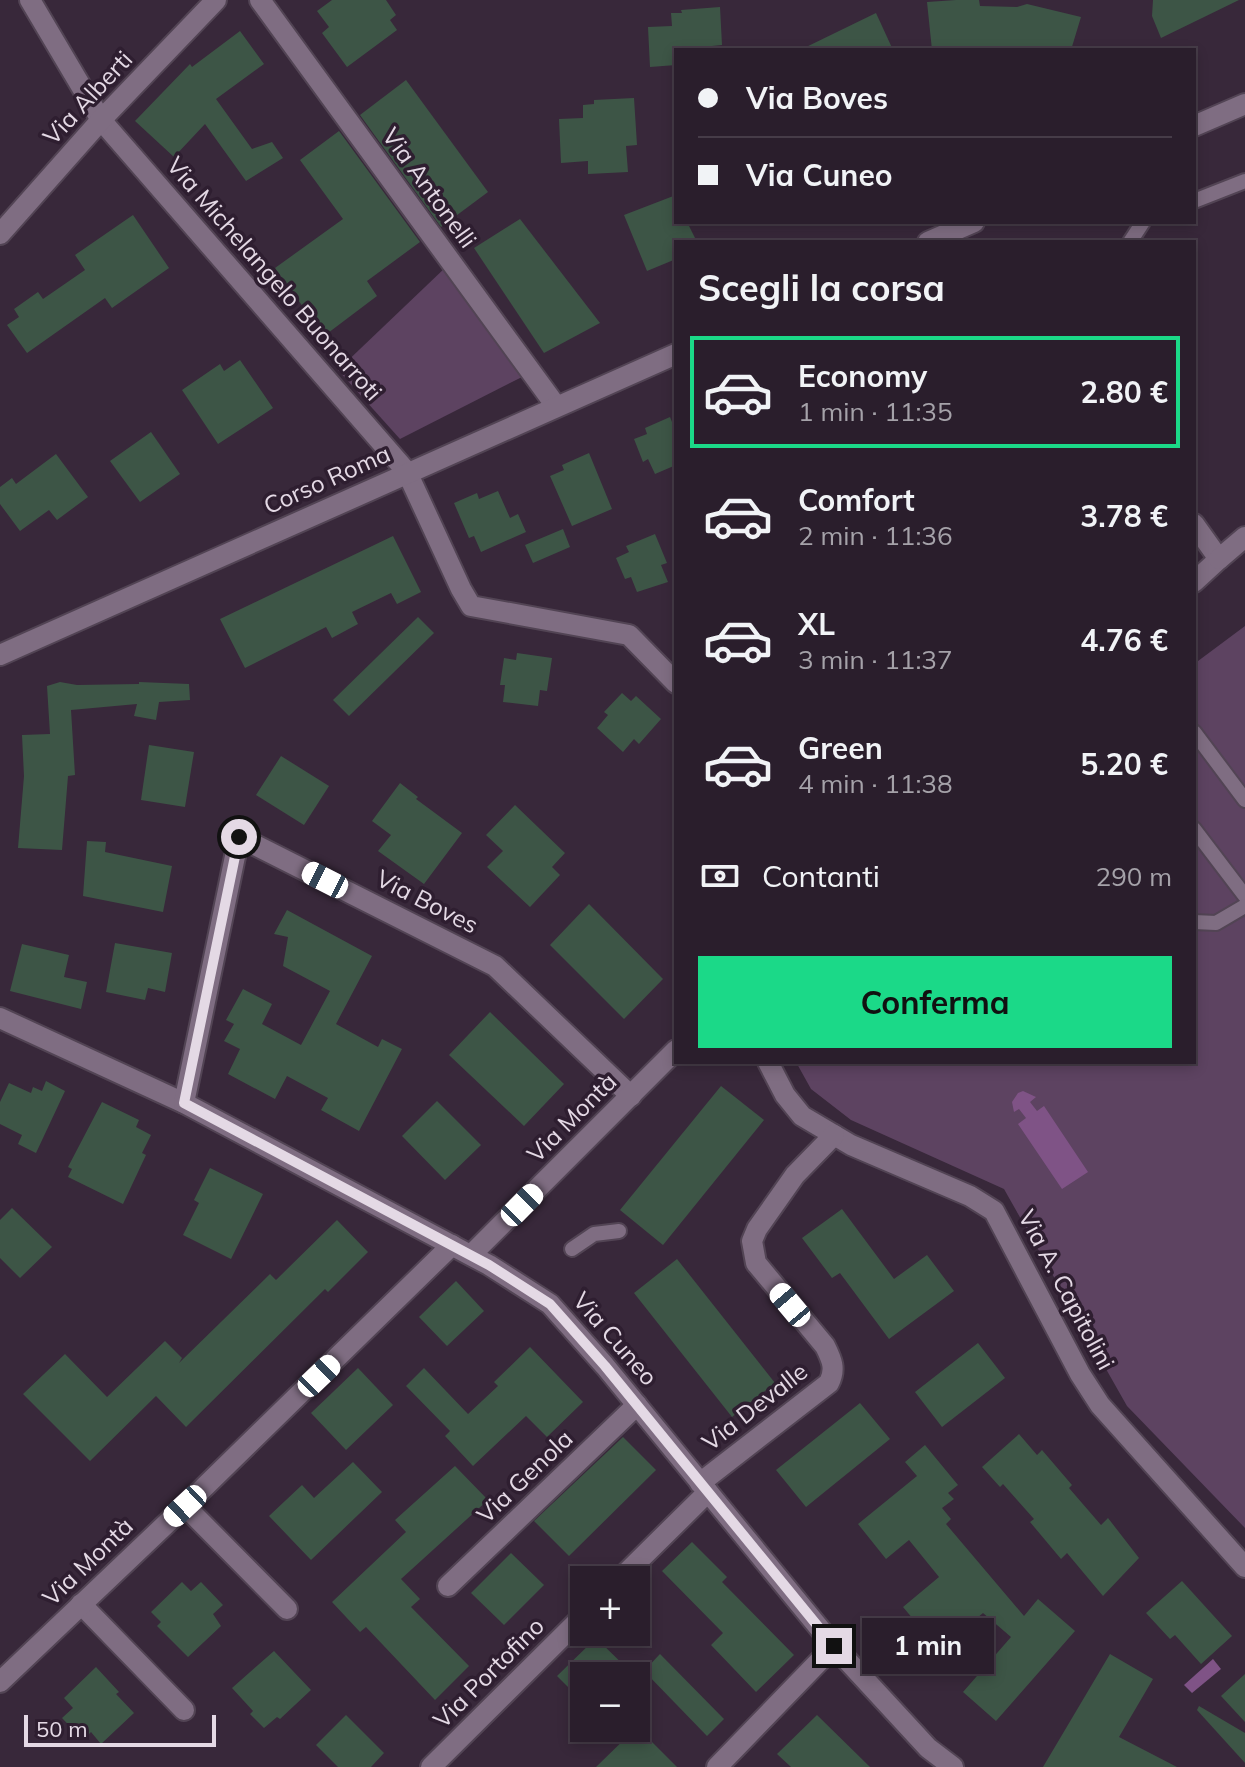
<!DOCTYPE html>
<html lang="it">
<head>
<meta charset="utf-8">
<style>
	:root { --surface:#2a1e2c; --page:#322734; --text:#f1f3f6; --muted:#a5a2a9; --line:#463c48; --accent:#1bd988 }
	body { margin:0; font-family:Mulish,sans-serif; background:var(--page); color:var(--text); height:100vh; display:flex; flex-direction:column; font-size:30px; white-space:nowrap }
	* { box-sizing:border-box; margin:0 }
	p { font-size:26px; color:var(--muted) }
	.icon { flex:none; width:44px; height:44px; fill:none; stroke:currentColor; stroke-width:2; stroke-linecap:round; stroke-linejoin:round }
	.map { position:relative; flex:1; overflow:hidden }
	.sheet { position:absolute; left:674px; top:240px; width:522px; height:824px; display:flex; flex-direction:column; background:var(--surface); border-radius:0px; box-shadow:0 4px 12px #0003,0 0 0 2px var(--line) }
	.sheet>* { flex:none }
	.hud { position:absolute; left:674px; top:48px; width:522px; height:176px; border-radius:0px; box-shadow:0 4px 12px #0003,0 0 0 2px var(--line); display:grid; align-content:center; height:176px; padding:0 24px; background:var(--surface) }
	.buttons { position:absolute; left:570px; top:1566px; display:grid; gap:16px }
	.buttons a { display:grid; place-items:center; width:80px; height:80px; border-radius:0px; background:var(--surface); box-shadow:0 4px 12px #0003,0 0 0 2px var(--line); font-size:40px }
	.scale { position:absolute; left:24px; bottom:20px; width:192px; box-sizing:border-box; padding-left:8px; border:4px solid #e4d9e5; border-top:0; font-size:22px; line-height:28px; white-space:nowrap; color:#e4d9e5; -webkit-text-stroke:6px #2e1e30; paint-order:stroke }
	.end { position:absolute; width:36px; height:36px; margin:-18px; border:10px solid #e4d9e5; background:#111; box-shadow:0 0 0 4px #111 }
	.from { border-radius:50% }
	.bubble { position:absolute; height:56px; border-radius:0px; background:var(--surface); box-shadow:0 4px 12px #0003,0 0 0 2px var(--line); font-size:26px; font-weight:700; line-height:56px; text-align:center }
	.car { position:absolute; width:24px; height:48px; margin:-24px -12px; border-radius:10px; box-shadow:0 0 6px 2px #0007; background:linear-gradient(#fff 24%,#345 0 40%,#fff 0 76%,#345 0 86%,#fff 0) }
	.hud b { display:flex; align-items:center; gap:28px; height:76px; font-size:30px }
	.hud b+b { border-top:2px solid var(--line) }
	.hud i { width:20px; height:20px; background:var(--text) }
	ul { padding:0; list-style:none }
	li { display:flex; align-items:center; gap:24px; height:112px; margin:0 16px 12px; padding:0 8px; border:4px solid transparent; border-radius:0px }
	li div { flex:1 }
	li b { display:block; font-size:30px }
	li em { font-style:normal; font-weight:700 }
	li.selected { border-color:var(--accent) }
	li>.icon { width:72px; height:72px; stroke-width:1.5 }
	h2 { padding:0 24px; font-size:36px; line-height:96px }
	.pay { display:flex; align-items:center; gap:20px; height:88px; padding:0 24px; font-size:30px }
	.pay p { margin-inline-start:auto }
	.primary-button { display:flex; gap:16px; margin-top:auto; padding:16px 24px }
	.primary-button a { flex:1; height:92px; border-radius:0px; background:var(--accent); color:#111; font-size:32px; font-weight:700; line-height:92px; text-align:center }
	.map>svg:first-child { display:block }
	.green { fill:#5d4361 }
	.water { fill:#7f5386 }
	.building { fill:#3d5546 }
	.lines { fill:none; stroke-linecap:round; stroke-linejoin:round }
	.service-casing { stroke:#524454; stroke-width:18 }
	.minor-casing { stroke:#524454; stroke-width:24 }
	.service { stroke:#7f6d82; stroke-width:14 }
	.minor { stroke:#7f6d82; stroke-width:20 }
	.route { stroke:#e4d9e5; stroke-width:10 }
	.labels { text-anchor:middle; stroke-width:7; stroke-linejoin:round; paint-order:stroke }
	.street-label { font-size:24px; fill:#e4d9e5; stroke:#2e1e30 }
</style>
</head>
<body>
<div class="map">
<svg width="1245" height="1767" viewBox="0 0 1245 1767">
	<rect width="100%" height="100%" fill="#38283a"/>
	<!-- green -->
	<g class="green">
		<path d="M447,266L522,377L400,439L338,370Z"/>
		<path d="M1245,626V1528L1127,1406L1004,1189L851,1120L811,1089L796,1062H1194V664Z"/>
	</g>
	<!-- water -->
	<g class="water">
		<path d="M1023,1091L1036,1097L1030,1102L1037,1111L1044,1106L1088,1172L1062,1189L1018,1124L1026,1118L1019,1109L1014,1112L1012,1102L1018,1093Z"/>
		<path d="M1213,1659L1221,1669L1192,1693L1184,1685Z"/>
	</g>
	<!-- building -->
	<g class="building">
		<path d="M332,0H386L396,15L390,20L397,30L347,67L322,33L329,27L317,11Z"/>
		<path d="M956,0H979L980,6L1017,7L1027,4L1081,17L1071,50H932L927,2Z"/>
		<path d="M1153,0H1239L1161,38L1152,16Z"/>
		<path d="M720,7L722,45L712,46L713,50H676V65L650,67L648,27L672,26L671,13H682L681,10Z"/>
		<path d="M876,13L893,50H800Z"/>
		<path d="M240,31L264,64L216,99L252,149L272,142L283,158L246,181L205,124L174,157L135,121L190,64L192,67Z"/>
		<path d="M406,80L488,192L441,227L360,115Z"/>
		<path d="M634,98L637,145L626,146L628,172L588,174V161L561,163L559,119L583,118V105L594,104V100Z"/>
		<path d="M339,131L420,242L367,281L377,296L324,336L275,268L343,219L300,160Z"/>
		<path d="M676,195V222H687L697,242H676V259L647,271L624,215Z"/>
		<path d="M133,215L169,268L112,308L105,298L27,353L7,325L19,317L14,309L38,292L43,299L85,270L75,255Z"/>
		<path d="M520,219L600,323L544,353L474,248Z"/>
		<path d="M240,360L273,408L218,444L182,390L220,364L224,371Z"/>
		<path d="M670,417L676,432V465L655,474L648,459L643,462L634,439L647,434L645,428Z"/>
		<path d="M151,432L180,474L140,502L110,461Z"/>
		<path d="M589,453L612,509L572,526L550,476L564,470L562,465Z"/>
		<path d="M56,454L88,497L57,520L49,510L20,531L0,504V487L12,478L16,484Z"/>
		<path d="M498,491L510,518L518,514L526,532L481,552L474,536L469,538L454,503L477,493L479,499Z"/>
		<path d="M563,529L570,547L533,563L525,545Z"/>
		<path d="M655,534L667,563L661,565L668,582L637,592L631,577L625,579L616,558L629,552L626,546Z"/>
		<path d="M393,536L421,592L397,604L391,593L352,612L358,624L332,638L326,627L245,668L220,619Z"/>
		<path d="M418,617L434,633L349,716L333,700Z"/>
		<path d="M517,653L552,658L547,691L540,690L538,706L503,702L505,685H500L504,658L516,660Z"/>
		<path d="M60,682L77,685L139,684V682L189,684L190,700L159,702L156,720L134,716L137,704L71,710L75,775L68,776L62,850L18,848L24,776L22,735L50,734L47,686Z"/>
		<path d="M622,693L631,701L636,696L661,719L639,744L634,739L623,752L597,728L608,715L604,712Z"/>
		<path d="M149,745L194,752L185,807L141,800Z"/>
		<path d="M281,756L329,786L304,825L256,795Z"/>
		<path d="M400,783L418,797L416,799L462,833L424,884L378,851L391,835L372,821Z"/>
		<path d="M515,805L565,853L552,867L560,875L530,907L487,867L503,851L486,835Z"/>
		<path d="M87,841L106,842L105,852L172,866L163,912L83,896Z"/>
		<path d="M589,904L663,979L624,1019L550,945Z"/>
		<path d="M287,910L372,956L336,1024L378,1047L382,1039L402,1049L359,1131L321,1110L328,1098L287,1076L275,1099L228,1074L240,1049L224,1041L234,1024L226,1020L243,989L272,1004L262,1024L301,1045L330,991L283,966L288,937L274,934Z"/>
		<path d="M115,943L172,953L165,992L148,988L145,1000L106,992Z"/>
		<path d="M22,944L69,955L64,977L87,982L81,1009L10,991Z"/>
		<path d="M490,1012L564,1084L524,1126L449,1055Z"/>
		<path d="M46,1081L65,1091L36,1153L18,1144L22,1135L0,1124V1102L9,1083L31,1093L33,1087L42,1091Z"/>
		<path d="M721,1086L764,1120L663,1245L620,1210Z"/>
		<path d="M437,1101L481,1145L445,1180L402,1136Z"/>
		<path d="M102,1102L139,1120L136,1127L151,1135L142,1153L146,1155L123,1204L68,1177L72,1169L68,1167Z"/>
		<path d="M210,1168L263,1194L231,1259L183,1235L199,1203L194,1200Z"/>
		<path d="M12,1208L52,1247L20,1278L0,1258V1220Z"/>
		<path d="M842,1209L894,1279L927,1255L954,1291L889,1339L840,1273L832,1278L802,1238Z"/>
		<path d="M337,1220L368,1252L328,1292L325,1289L186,1427L156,1396L90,1461L23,1394L65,1354L107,1397L165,1341L182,1358L179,1363L270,1274L276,1280Z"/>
		<path d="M677,1259L775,1383L732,1417L634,1293Z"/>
		<path d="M456,1281L484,1311L447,1346L419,1317Z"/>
		<path d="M978,1343L1005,1378L942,1427L915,1392Z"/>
		<path d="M530,1347L583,1402L547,1437L526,1416L473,1466L445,1436L450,1431L406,1386L424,1368L468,1414L498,1386L494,1382Z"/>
		<path d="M358,1368L393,1405L346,1450L311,1413Z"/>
		<path d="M860,1403L890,1439L806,1507L776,1470Z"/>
		<path d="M1019,1434L1037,1455L1042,1450L1072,1485L1069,1488L1101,1525L1108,1518L1139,1558L1103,1596L1067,1553L1061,1559L1030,1522L1034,1519L1003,1484L1000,1487L982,1467Z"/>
		<path d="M623,1437L656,1470L569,1556L534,1521Z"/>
		<path d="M925,1445L958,1485L948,1493L954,1499L942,1508L951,1519L946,1524L1024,1616L1038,1599L1075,1631L996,1721L963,1692L1011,1637L983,1613L939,1650L903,1607L939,1577L909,1540L886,1559L858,1524L917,1476L905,1462Z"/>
		<path d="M353,1462L382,1492L311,1560L269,1516L302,1485L314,1498Z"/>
		<path d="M455,1466L488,1500L401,1579L420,1599L411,1607L469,1666L435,1700L366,1627L360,1632L332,1602L406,1532L395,1520Z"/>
		<path d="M692,1542L727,1577L722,1582L794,1655L756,1692L711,1645L723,1633L662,1571Z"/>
		<path d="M511,1553L544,1585L504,1625L471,1593Z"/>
		<path d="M1182,1581L1232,1636L1201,1664L1175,1635L1170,1639L1146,1613Z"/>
		<path d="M182,1582L191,1591L201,1582L223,1605L213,1614L221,1626L188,1657L157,1626L161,1622L151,1612Z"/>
		<path d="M596,1638L635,1676H584V1703L557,1676Z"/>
		<path d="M274,1651L311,1690L280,1719L277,1717L264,1728L250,1714L253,1711L232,1688Z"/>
		<path d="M660,1654L724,1719L707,1736L644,1671Z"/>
		<path d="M1110,1654L1153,1679L1119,1737L1177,1767H1043Z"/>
		<path d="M96,1667L119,1692L116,1694L134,1713L101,1744L91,1732L83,1740L62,1718L73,1708L64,1698Z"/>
		<path d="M1245,1674V1722L1221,1696Z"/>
		<path d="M1199,1706L1245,1733V1763L1197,1710Z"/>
		<path d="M346,1715L384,1753L371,1767H338L316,1745Z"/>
		<path d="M817,1715L870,1767H791L777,1754Z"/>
		<path d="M637,1727L677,1767H596L636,1728Z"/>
	</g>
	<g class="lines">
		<!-- service casing -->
		<g class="service-casing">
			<g id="service">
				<path d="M1194,201L1245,181"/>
				<path d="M1130,242L1143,222"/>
				<path d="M1194,732L1245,800"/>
				<path d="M1194,829L1245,896"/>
				<path d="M1194,922L1216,923L1245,906"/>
				<path d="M572,1249L594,1234L619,1231"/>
			</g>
		</g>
		<!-- minor casing -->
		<g class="minor-casing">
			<g id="minor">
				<path d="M30,0L101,120L407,472L461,589L471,606L629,635L676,683"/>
				<path d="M260,0L556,406"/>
				<path d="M1194,126L1245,104"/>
				<path d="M0,234L101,120L216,0"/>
				<path d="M928,242L974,222"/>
				<path d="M1194,524L1219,559L1194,582"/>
				<path d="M1219,559L1245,537"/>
				<path d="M0,655L676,354"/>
				<path d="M0,1018L184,1103L489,1265L550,1304L605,1366L834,1646L928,1748L953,1767"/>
				<path d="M768,1062L785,1095L802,1116L851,1145L970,1196L994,1211L1080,1374L1100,1405L1245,1567"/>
				<path d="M184,1103L239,837L495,966L631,1096"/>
				<path d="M471,1255L676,1050"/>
				<path d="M700,1483L829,1383C836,1369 832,1360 825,1346L756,1263L752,1241L757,1229L795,1175L834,1135"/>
				<path d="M185,1506L287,1609"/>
				<path d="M619,1580L708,1492"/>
				<path d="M448,1586L637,1405"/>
				<path d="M81,1604L184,1710"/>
				<path d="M0,1682L185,1506L452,1245"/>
				<path d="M431,1767L584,1615"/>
				<path d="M717,1767L834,1646"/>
			</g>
		</g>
		<!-- service -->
		<use href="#service" class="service"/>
		<!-- minor -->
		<use href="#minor" class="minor"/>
	</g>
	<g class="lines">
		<!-- route -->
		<path class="route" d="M239,837L184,1103L489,1265L550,1304L605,1366L834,1646"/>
	</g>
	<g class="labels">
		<!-- street labels -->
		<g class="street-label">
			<text transform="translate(88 98) rotate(-47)" y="8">Via Alberti</text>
			<text transform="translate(429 188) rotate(54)" y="8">Via Antonelli</text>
			<text transform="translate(274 279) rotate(49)" y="8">Via Michelangelo Buonarroti</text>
			<text transform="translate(327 480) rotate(-24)" y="8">Corso Roma</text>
			<text transform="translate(427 902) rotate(27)" y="8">Via Boves</text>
			<text transform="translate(572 1118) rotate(-45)" y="8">Via Montà</text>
			<text transform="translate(1066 1290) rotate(62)" y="8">Via A. Capitolini</text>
			<text transform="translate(615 1339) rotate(49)" y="8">Via Cuneo</text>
			<text transform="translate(755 1407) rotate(-38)" y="8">Via Devalle</text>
			<text transform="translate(525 1477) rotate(-44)" y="8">Via Genola</text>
			<text transform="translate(88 1562) rotate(-44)" y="8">Via Montà</text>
			<text transform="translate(489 1673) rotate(-45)" y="8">Via Portofino</text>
		</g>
	</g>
</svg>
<div class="buttons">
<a>+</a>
<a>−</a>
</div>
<div class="scale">50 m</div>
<i class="end from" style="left:239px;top:837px"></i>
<i class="end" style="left:834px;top:1646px"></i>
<div class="bubble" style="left:862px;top:1618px;width:132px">1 min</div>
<i class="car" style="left:325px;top:880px;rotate:297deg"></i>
<i class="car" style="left:522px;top:1205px;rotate:45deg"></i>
<i class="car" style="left:790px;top:1305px;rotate:320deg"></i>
<i class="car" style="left:319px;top:1376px;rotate:46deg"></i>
<i class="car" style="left:185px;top:1506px;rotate:227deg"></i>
<div class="hud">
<b><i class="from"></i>Via Boves</b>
<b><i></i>Via Cuneo</b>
</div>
<section class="sheet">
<h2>Scegli la corsa</h2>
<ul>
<li class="selected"><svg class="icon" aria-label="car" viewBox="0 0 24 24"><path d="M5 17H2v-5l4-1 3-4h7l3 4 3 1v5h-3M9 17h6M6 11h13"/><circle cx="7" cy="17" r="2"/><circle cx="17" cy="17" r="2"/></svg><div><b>Economy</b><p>1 min · 11:35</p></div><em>2.80 €</em></li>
<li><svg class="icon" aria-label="car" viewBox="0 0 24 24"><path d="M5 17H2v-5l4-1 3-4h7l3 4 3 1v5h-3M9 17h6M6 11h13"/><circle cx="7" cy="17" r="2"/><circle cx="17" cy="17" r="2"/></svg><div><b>Comfort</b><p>2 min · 11:36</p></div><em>3.78 €</em></li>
<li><svg class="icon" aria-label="car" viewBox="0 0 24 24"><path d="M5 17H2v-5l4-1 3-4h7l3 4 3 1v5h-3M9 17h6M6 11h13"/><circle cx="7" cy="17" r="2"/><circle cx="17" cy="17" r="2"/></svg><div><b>XL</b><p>3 min · 11:37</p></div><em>4.76 €</em></li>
<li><svg class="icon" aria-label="car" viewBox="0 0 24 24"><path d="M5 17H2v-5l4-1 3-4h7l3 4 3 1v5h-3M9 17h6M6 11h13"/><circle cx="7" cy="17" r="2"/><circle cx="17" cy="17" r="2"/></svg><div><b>Green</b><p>4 min · 11:38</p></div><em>5.20 €</em></li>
</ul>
<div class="pay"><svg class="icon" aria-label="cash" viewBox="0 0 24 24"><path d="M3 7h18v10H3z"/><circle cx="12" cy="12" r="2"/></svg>Contanti<p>290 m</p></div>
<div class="primary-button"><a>Conferma</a></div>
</section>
</div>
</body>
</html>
